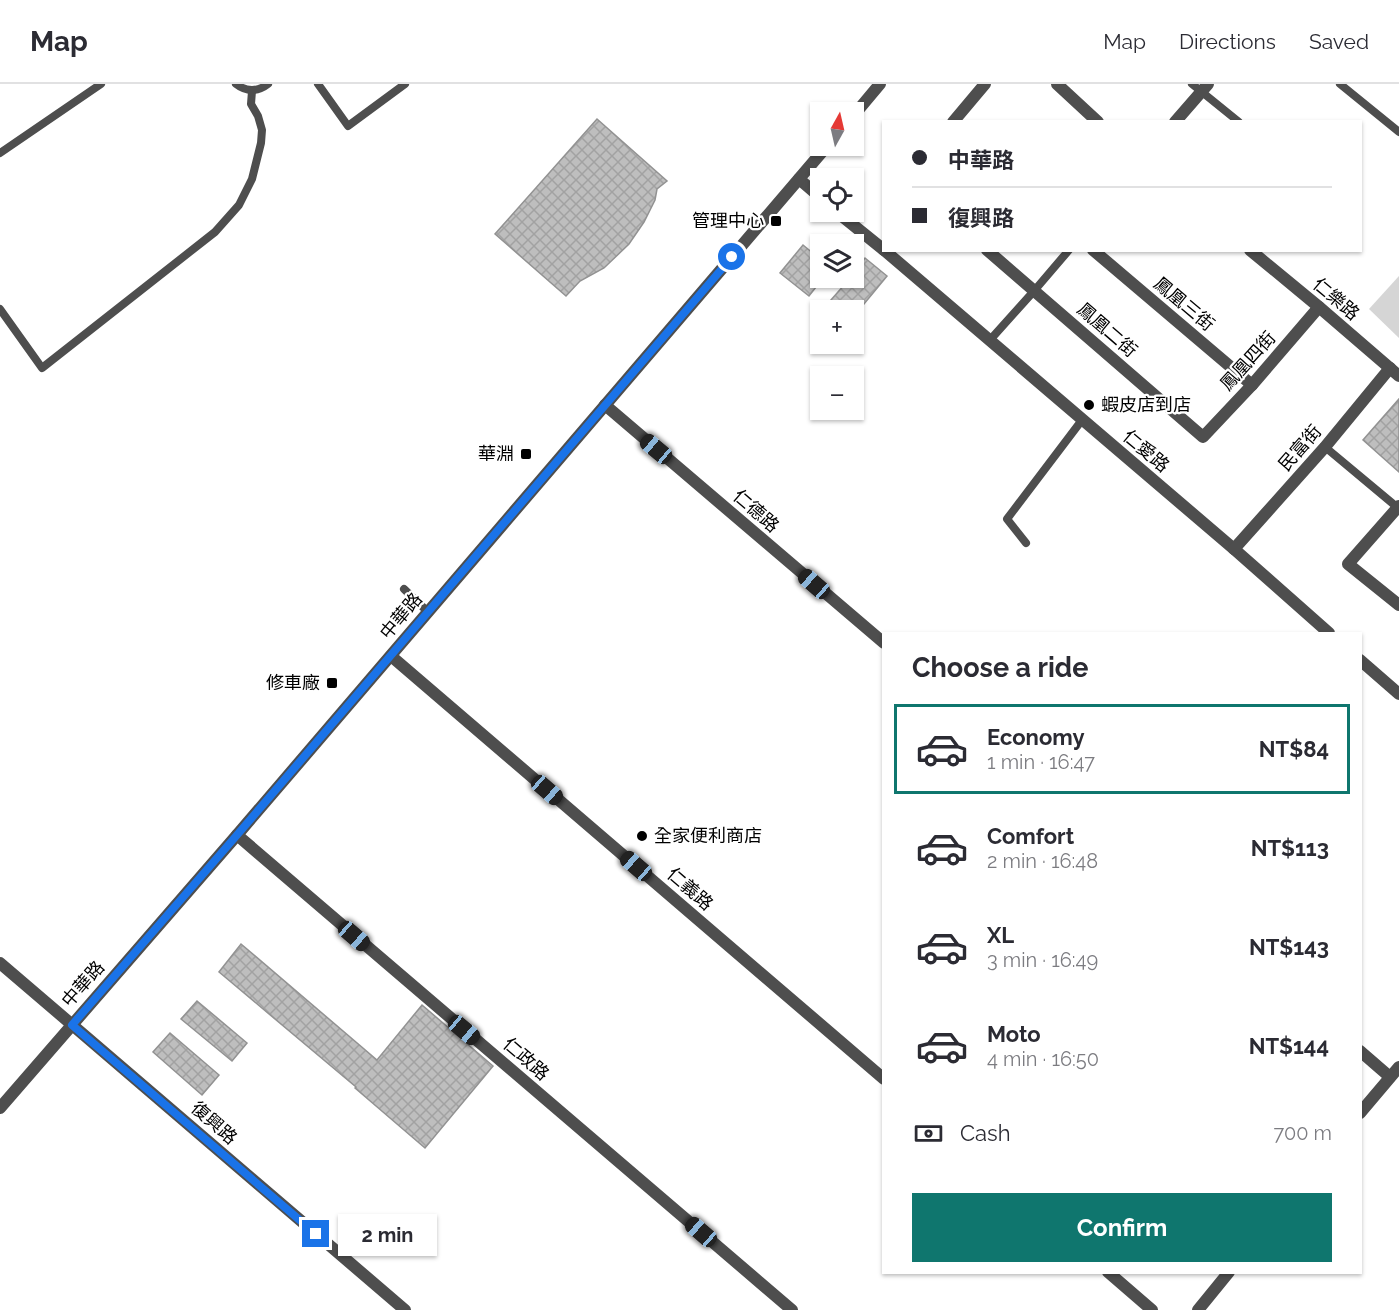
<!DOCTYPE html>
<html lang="en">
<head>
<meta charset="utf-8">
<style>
	:root { --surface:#fff; --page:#f7f7f7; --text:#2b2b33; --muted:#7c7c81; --line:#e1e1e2; --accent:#0f766e }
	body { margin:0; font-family:Raleway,"Noto Sans TC",sans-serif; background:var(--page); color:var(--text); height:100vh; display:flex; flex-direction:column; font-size:22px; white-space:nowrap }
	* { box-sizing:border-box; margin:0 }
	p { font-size:20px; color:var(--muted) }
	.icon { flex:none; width:33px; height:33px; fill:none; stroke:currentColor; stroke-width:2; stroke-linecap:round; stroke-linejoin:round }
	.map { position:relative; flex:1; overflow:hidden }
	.details { position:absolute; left:882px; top:548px; width:480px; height:642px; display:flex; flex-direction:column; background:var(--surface); border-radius:0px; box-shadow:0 2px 4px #0004 }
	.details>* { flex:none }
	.banner { position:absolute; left:882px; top:36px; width:480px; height:132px; border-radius:0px; box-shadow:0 2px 4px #0004; display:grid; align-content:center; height:132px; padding:0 30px; background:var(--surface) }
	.needle { width:39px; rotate:8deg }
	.controls { position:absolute; left:810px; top:18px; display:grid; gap:12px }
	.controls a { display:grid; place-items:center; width:54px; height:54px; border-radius:0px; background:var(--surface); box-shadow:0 2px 4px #0004; font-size:30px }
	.end { position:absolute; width:27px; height:27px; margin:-14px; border:8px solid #1a73e8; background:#fff; box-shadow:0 0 0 3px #fff }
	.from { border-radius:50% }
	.bubble { position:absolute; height:42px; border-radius:0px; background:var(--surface); box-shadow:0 2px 4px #0004; font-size:20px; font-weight:700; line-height:42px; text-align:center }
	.car { position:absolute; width:18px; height:36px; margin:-18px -9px; border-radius:8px; box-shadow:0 0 4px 2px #0007; background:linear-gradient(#222 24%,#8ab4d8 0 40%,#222 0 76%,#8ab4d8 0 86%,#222 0) }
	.banner b { display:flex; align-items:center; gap:21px; height:57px; font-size:22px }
	.banner b+b { border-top:2px solid var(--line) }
	.banner i { width:15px; height:15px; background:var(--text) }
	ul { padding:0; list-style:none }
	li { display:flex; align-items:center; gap:18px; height:90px; margin:0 12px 9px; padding:0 18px; border:3px solid transparent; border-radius:0px }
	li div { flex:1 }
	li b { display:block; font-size:22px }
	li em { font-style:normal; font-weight:700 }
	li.on { border-color:var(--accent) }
	li>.icon { width:54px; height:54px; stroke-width:1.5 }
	h2 { padding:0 30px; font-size:27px; line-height:72px }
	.pay { display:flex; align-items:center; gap:15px; height:66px; padding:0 30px; font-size:22px }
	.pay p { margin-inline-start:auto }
	.primary-button { display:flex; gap:12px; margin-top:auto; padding:12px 30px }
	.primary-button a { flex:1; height:69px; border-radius:0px; background:var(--accent); color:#fff; font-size:24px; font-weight:700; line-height:69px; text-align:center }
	header { display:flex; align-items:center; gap:36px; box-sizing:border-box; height:84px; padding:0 30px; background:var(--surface); border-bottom:2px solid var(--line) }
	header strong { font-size:28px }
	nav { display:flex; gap:33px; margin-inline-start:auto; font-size:21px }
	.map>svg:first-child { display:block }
	.green { fill:#d5d5d5 }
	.building { fill:url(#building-cross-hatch); stroke:#929292; stroke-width:1.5 }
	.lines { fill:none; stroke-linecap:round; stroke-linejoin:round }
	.service { stroke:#4e4e4e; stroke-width:8 }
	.minor { stroke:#4e4e4e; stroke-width:12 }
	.tertiary { stroke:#4e4e4e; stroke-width:12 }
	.route { stroke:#1a73e8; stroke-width:8 }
	.poi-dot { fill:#000; stroke:#fff; stroke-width:2 }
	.labels { text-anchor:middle; stroke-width:4.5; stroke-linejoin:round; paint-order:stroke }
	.poi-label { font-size:18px; fill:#000; stroke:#fff; text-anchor:end }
	.street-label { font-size:18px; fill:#000; stroke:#fff }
</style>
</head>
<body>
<header>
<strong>Map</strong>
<nav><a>Map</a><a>Directions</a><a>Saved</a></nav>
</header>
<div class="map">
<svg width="1399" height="1226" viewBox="0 0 1399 1226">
	<defs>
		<pattern id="building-cross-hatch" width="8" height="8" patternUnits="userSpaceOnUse" patternTransform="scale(1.5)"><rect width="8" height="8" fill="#bebebe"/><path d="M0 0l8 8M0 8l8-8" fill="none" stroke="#a2a2a2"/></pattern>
	</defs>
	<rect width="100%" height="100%" fill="#fff"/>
	<!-- green -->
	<path class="green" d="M1399,192V254L1369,225Z"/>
	<!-- building -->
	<g class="building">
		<path d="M597,35L667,97L657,105L655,116L644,138L629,160L604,184L580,197L566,212L495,150Z"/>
		<path d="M803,161L820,175V198L809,212L780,189Z"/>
		<path d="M865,174L887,192L859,226H843L831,216L845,200L837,194H854V189Z"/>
		<path d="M1399,315V388L1363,356Z"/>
		<path d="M241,860L377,976L422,921L493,982L425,1064L355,1004L356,1003L219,888Z"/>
		<path d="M197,917L247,959L232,977L181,935Z"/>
		<path d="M170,949L219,991L202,1011L153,968Z"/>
	</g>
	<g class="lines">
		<!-- service -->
		<g class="service">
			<path d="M236,0C246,8 258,8 268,0"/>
			<path d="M318,0L348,42L405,0"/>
			<path d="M1192,0L1239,38"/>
			<path d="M1340,0L1399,48"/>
			<path d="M0,69L101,0"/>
			<path d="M0,225L42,284L215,148L239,121L252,95L261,59L262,46L258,32L251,20L252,7"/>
			<path d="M990,256L1034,207L1069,166"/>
			<path d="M1325,363L1398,424"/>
			<path d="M1026,459L1007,435L1082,336"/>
			<path d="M404,505L428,528"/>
		</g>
		<!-- minor -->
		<g class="minor">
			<path d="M1057,0L1098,38"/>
			<path d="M953,38L985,0"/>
			<path d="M1175,38L1208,0"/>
			<path d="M799,95L820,113"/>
			<path d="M837,128L884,166"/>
			<path d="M884,166L1234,465L1329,549"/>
			<path d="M987,166L1203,353L1252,301L1319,223"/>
			<path d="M1093,166L1252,301"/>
			<path d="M1250,166L1319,223L1399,292"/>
			<path d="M605,321L884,559"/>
			<path d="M1399,422L1348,480L1399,521"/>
			<path d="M1234,465L1325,363L1390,284"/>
			<path d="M391,572L884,995"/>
			<path d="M1360,576L1399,610"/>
			<path d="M237,751L792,1226"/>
			<path d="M0,879L405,1226"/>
			<path d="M1360,967L1390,993"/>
			<path d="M1360,1029L1399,983"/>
			<path d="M1108,1188L1152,1226"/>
			<path d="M1198,1226L1229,1188"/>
		</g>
		<!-- tertiary -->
		<g class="tertiary">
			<path d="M854,31L880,0"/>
			<path d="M0,1024L237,751L827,62"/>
		</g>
	</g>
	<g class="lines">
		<!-- route -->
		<path class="route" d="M316,1150L72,941L237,751L732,173"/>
	</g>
	<!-- markers -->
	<g class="poi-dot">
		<rect x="770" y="131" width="12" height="12" rx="3"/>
		<circle cx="1089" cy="321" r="6"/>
		<rect x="520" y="364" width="12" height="12" rx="3"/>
		<rect x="326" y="593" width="12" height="12" rx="3"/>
		<circle cx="642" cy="752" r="6"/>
	</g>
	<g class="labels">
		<!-- poi labels -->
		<g class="poi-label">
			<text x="764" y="143">管理中心</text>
			<text x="1101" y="327" text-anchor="start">蝦皮店到店</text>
			<text x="514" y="376">華淵</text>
			<text x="320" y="605">修車廠</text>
			<text x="654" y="758" text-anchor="start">全家便利商店</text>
		</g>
		<!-- street labels -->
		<g class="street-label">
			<text transform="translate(1336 215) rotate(40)" y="6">仁樂路</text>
			<text transform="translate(1184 220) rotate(40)" y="6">鳳凰三街</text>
			<text transform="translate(1107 246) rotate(41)" y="6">鳳凰二街</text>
			<text transform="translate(1248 277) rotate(-48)" y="6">鳳凰四街</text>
			<text transform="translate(1300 364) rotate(-49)" y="6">民富街</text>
			<text transform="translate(1146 367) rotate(40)" y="6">仁愛路</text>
			<text transform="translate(756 427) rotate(41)" y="6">仁德路</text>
			<text transform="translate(401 532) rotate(-50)" y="6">中華路</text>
			<text transform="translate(690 805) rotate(41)" y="6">仁義路</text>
			<text transform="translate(83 900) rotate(-49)" y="6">中華路</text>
			<text transform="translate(526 975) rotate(41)" y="6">仁政路</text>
			<text transform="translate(214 1039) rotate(41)" y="6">復興路</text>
		</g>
	</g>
</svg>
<div class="controls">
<a><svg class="needle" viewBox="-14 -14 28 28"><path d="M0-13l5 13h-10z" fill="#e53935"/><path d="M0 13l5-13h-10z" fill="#7c7c81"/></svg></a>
<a><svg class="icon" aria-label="locate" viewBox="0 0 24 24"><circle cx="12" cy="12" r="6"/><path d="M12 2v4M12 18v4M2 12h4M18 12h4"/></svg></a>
<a><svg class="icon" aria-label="layers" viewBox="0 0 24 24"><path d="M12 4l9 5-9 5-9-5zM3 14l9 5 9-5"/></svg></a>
<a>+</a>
<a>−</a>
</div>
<i class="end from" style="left:732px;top:173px"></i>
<i class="end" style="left:316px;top:1150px"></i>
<div class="bubble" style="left:338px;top:1130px;width:99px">2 min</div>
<i class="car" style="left:656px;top:365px;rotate:310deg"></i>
<i class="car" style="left:814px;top:500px;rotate:311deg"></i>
<i class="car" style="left:547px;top:706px;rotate:131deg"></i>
<i class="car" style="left:636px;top:782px;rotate:311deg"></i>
<i class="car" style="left:354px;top:852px;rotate:131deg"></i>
<i class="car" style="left:464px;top:946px;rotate:130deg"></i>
<i class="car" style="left:701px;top:1148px;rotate:311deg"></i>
<div class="banner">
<b><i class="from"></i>中華路</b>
<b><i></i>復興路</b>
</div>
<section class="details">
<h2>Choose a ride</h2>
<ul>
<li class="on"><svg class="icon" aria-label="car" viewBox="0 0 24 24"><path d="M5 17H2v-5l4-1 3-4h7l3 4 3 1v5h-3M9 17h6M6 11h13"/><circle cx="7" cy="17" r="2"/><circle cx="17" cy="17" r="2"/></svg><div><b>Economy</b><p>1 min · 16:47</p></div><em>NT$84</em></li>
<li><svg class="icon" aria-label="car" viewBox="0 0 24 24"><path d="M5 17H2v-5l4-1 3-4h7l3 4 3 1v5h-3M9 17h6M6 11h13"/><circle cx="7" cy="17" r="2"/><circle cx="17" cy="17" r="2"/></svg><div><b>Comfort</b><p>2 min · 16:48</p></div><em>NT$113</em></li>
<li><svg class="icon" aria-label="car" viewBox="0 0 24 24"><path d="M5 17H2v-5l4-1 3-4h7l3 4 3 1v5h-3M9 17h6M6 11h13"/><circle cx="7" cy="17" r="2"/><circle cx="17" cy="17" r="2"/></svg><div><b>XL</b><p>3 min · 16:49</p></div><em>NT$143</em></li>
<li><svg class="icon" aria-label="car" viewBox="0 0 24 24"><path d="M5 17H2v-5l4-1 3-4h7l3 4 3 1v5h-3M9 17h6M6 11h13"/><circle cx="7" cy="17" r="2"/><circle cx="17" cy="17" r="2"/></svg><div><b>Moto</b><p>4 min · 16:50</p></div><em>NT$144</em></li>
</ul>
<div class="pay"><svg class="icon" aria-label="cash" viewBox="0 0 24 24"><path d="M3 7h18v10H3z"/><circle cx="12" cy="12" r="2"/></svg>Cash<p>700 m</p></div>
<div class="primary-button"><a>Confirm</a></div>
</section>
</div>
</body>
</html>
